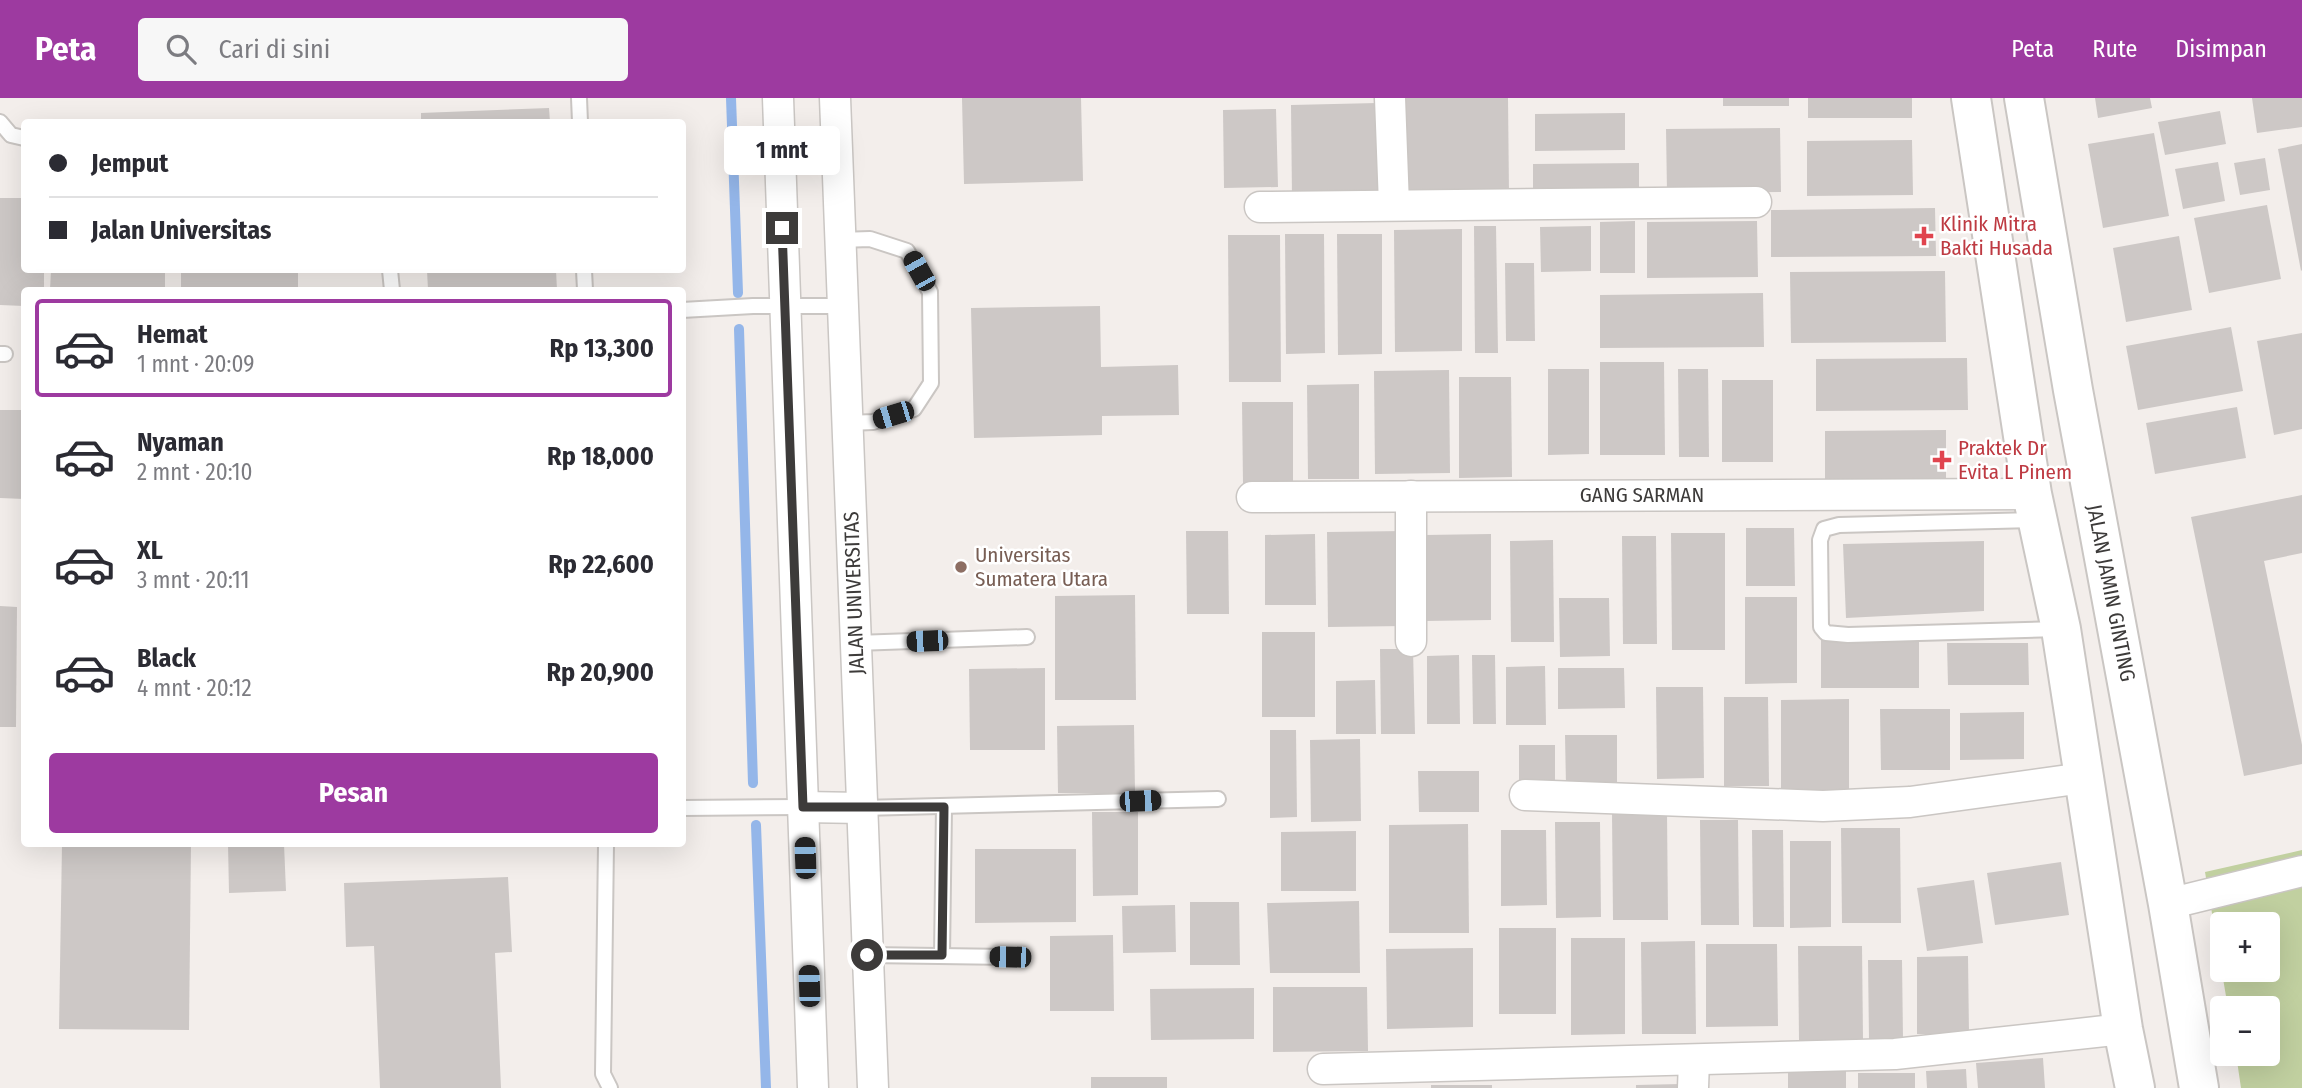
<!DOCTYPE html>
<html lang="id">
<head>
<meta charset="utf-8">
<style>
	:root { --surface:#fff; --page:#f7f7f7; --text:#2b2b33; --muted:#7c7c81; --line:#e1e1e2; --accent:#9d3aa0 }
	body { margin:0; font-family:"Fira Sans Condensed",sans-serif; background:var(--page); color:var(--text); height:100vh; display:flex; flex-direction:column; font-size:26px; white-space:nowrap }
	* { box-sizing:border-box; margin:0 }
	p { font-size:23px; color:var(--muted) }
	.icon { flex:none; width:38px; height:38px; fill:none; stroke:currentColor; stroke-width:2; stroke-linecap:round; stroke-linejoin:round }
	.map { position:relative; flex:1; overflow:hidden }
	.side { position:absolute; left:21px; top:189px; width:665px; height:560px; display:flex; flex-direction:column; background:var(--surface); border-radius:7px; box-shadow:0 7px 28px #0002 }
	.side>* { flex:none }
	.top-card { position:absolute; left:21px; top:21px; width:665px; height:154px; border-radius:7px; box-shadow:0 7px 28px #0002; display:grid; align-content:center; height:154px; padding:0 28px; background:var(--surface) }
	.buttons { position:absolute; left:2210px; top:814px; display:grid; gap:14px }
	.buttons a { display:grid; place-items:center; width:70px; height:70px; border-radius:7px; background:var(--surface); box-shadow:0 7px 28px #0002; font-size:35px }
	.end { position:absolute; width:32px; height:32px; margin:-16px; border:9px solid #3d3b3a; background:#fff; box-shadow:0 0 0 4px #fff }
	.from { border-radius:50% }
	.bubble { position:absolute; height:49px; border-radius:7px; background:var(--surface); box-shadow:0 7px 28px #0002; font-size:23px; font-weight:700; line-height:49px; text-align:center }
	.car { position:absolute; width:21px; height:42px; margin:-21px -10px; border-radius:9px; box-shadow:0 0 5px 2px #0007; background:linear-gradient(#222 24%,#8ab4d8 0 40%,#222 0 76%,#8ab4d8 0 86%,#222 0) }
	.top-card b { display:flex; align-items:center; gap:24px; height:66px; font-size:26px }
	.top-card b+b { border-top:2px solid var(--line) }
	.top-card i { width:18px; height:18px; background:var(--text) }
	ul { padding:12px 0 0; list-style:none }
	li { display:flex; align-items:center; gap:21px; height:98px; margin:0 14px 10px; padding:0 14px; border:4px solid transparent; border-radius:7px }
	li div { flex:1 }
	li b { display:block; font-size:26px }
	li em { font-style:normal; font-weight:700 }
	li.on { border-color:var(--accent) }
	li>.icon { width:63px; height:63px; stroke-width:1.5 }
	.button { display:flex; gap:14px; margin-top:auto; padding:14px 28px }
	.button a { flex:1; height:80px; border-radius:7px; background:var(--accent); color:#fff; font-size:28px; font-weight:700; line-height:80px; text-align:center }
	header { display:flex; align-items:center; gap:42px; box-sizing:border-box; height:98px; padding:0 35px; background:var(--accent); color:#fff }
	header strong { font-size:33px }
	nav { display:flex; gap:38px; margin-inline-start:auto; font-size:24px }
	.search { width:490px; height:63px; background:var(--page); display:flex; align-items:center; gap:18px; box-sizing:border-box; padding:0 24px; border-radius:7px; color:var(--muted); font-size:26px }
	.map>svg:first-child { display:block }
	.green { fill:#c1d0a0; fill-rule:evenodd }
	.lines { fill:none; stroke-linecap:round; stroke-linejoin:round }
	.stream { stroke:#94b6e9; stroke-width:10 }
	.building { fill:#cdc8c6 }
	.service-casing { stroke:#cac6c3; stroke-width:18 }
	.minor-casing { stroke:#cac6c3; stroke-width:33 }
	.primary-casing { stroke:#cac6c3; stroke-width:42 }
	.service { stroke:#fff; stroke-width:14 }
	.minor { stroke:#fff; stroke-width:30 }
	.primary { stroke:#fff; stroke-width:38 }
	.route { stroke:#3d3b3a; stroke-width:9 }
	.health-dot { fill:#e0444e; stroke:#fff; stroke-width:2.5 }
	.education-dot { fill:#8d6e63; stroke:#fff; stroke-width:2.5 }
	.labels { text-anchor:middle; stroke-width:5; stroke-linejoin:round; paint-order:stroke }
	.health-label { font-size:21px; fill:#be3a42; stroke:#fff; text-anchor:start }
	.street-label { font-size:21px; fill:#3d3b3a; stroke:#fff }
	.education-label { font-size:21px; fill:#785e54; stroke:#fff; text-anchor:start }
</style>
</head>
<body>
<header>
<strong>Peta</strong>
<div class="search"><svg class="icon" aria-label="search" viewBox="0 0 24 24"><circle cx="10" cy="10" r="6"/><path d="M15 15l6 6"/></svg>Cari di sini</div>
<nav><a>Peta</a><a>Rute</a><a>Disimpan</a></nav>
</header>
<div class="map">
<svg width="2302" height="990" viewBox="0 0 2302 990">
	<rect width="100%" height="100%" fill="#f3eeeb"/>
	<!-- green -->
	<path class="green" d="M2302,752V990H2241L2236,956H2268V910H2228L2205,774ZM2222,826H2268V872H2222Z"/>
	<g class="lines">
		<!-- stream -->
		<g class="stream">
			<path d="M731,0L738,195"/>
			<path d="M739,231L753,685"/>
			<path d="M756,727L766,990"/>
		</g>
	</g>
	<!-- building -->
	<g class="building">
		<path d="M962,0H1081L1083,83L964,86Z"/>
		<path d="M1404,0H1508L1509,96H1405Z"/>
		<rect x="1723" y="0" width="66" height="8"/>
		<rect x="1808" y="0" width="104" height="20"/>
		<path d="M2095,0H2150L2152,10L2098,20Z"/>
		<path d="M2252,0H2302V29L2257,35Z"/>
		<path d="M1377,5L1379,99L1292,100L1291,7Z"/>
		<path d="M549,10L550,24H421V15Z"/>
		<path d="M1276,11L1278,89L1224,90L1223,12Z"/>
		<path d="M2220,13L2226,46L2165,57L2158,24Z"/>
		<path d="M1625,15V52L1535,53V16Z"/>
		<path d="M1780,30L1781,94L1667,95L1666,31Z"/>
		<path d="M2154,35L2169,118L2103,130L2088,46Z"/>
		<path d="M1912,42L1913,97L1807,98V43Z"/>
		<path d="M2302,46V172L2301,173L2278,51Z"/>
		<path d="M2265,60L2270,92L2240,97L2234,65Z"/>
		<path d="M2218,64L2225,103L2183,111L2175,71Z"/>
		<path d="M1639,65V98L1533,99V66Z"/>
		<path d="M0,100H24V172H44V192H24V208L0,207Z"/>
		<path d="M2267,107L2281,181L2209,195L2194,120Z"/>
		<path d="M1935,110L1936,158L1771,159V112Z"/>
		<path d="M1635,123V175H1600V124Z"/>
		<path d="M1757,123L1758,179L1647,180V124Z"/>
		<path d="M1474,128H1496L1498,255H1475Z"/>
		<path d="M1591,128V173L1541,174L1540,129Z"/>
		<path d="M1462,131V253L1395,254L1394,132Z"/>
		<path d="M1285,136H1324L1325,255L1286,256Z"/>
		<path d="M1337,136H1382V256L1338,257Z"/>
		<path d="M1228,137H1280L1281,284H1229Z"/>
		<path d="M2179,138L2192,212L2126,224L2113,150Z"/>
		<path d="M1505,165H1534L1535,243H1506Z"/>
		<path d="M51,172H165V192H50Z"/>
		<rect x="181" y="172" width="117" height="20"/>
		<path d="M427,172H556L557,192H428Z"/>
		<path d="M1945,173L1946,244L1791,245L1790,174Z"/>
		<path d="M1763,195L1764,249L1600,250V197Z"/>
		<path d="M1100,208L1101,269L1178,267L1179,317L1102,318V337L974,340L971,210Z"/>
		<path d="M2231,229L2243,293L2138,312L2126,248Z"/>
		<path d="M2302,235V331L2274,337L2257,243Z"/>
		<path d="M1967,260L1968,312L1816,313V261Z"/>
		<path d="M1600,264H1664L1665,357H1600Z"/>
		<path d="M1548,271H1589V356L1548,357Z"/>
		<path d="M1678,271H1708L1709,359H1679Z"/>
		<path d="M1449,272L1450,375L1375,376L1374,273Z"/>
		<path d="M1459,279H1511L1512,379L1459,380Z"/>
		<rect x="1722" y="282" width="51" height="82"/>
		<path d="M1359,286V381H1308L1307,287Z"/>
		<path d="M1242,304H1293V385L1243,386Z"/>
		<path d="M2237,309L2246,360L2155,376L2146,325Z"/>
		<path d="M0,312H24V401L0,400Z"/>
		<path d="M1946,332V388L1825,390V333Z"/>
		<path d="M2302,397V455L2264,463L2302,647V666L2244,678L2191,419Z"/>
		<path d="M1746,430H1794L1795,488H1746Z"/>
		<path d="M1186,433H1228L1229,516H1187Z"/>
		<path d="M1405,433V528L1328,529L1327,434Z"/>
		<path d="M1671,435H1725V552H1672Z"/>
		<path d="M1315,436L1316,507H1265V437Z"/>
		<path d="M1491,436V522L1426,523L1425,437Z"/>
		<path d="M1622,438H1656L1657,546H1623Z"/>
		<path d="M1553,442L1554,544H1511L1510,443Z"/>
		<path d="M1984,443V513L1846,520L1843,446Z"/>
		<path d="M1135,497L1136,602H1055V498Z"/>
		<path d="M1745,499H1797V585L1745,586Z"/>
		<path d="M1559,500H1609L1610,558L1560,559Z"/>
		<path d="M0,508L17,509L16,629H0Z"/>
		<rect x="1262" y="534" width="53" height="85"/>
		<path d="M1919,541V590H1821V542Z"/>
		<path d="M1947,545H2028L2029,587H1948Z"/>
		<path d="M1380,551H1413L1415,636H1381Z"/>
		<path d="M1459,557L1460,626H1427V558Z"/>
		<path d="M1472,557H1495L1496,626H1473Z"/>
		<path d="M1545,568L1546,627H1506V569Z"/>
		<path d="M1045,570V652H970L969,571Z"/>
		<path d="M1558,570H1624L1625,610L1558,611Z"/>
		<path d="M1375,582L1376,636H1336V583Z"/>
		<path d="M1656,589H1703L1704,680L1657,681Z"/>
		<path d="M1724,599H1768L1769,688H1724Z"/>
		<path d="M1849,601V697H1781V602Z"/>
		<path d="M1880,611H1950V672H1881Z"/>
		<path d="M2024,614V661L1960,662V615Z"/>
		<path d="M1134,627L1135,695H1058L1057,628Z"/>
		<path d="M1270,632H1296L1297,719L1270,720Z"/>
		<path d="M1565,637H1617V688H1566Z"/>
		<path d="M1360,641L1361,723L1311,724L1310,642Z"/>
		<rect x="1519" y="647" width="36" height="41"/>
		<path d="M1418,673H1479V714H1419Z"/>
		<path d="M1092,714H1138V797L1093,798Z"/>
		<path d="M1612,714H1667L1668,822H1613Z"/>
		<path d="M1700,722H1738L1739,827H1701Z"/>
		<path d="M1555,724H1600L1601,819L1556,820Z"/>
		<path d="M1468,726L1469,835H1389V727Z"/>
		<path d="M1841,730H1900L1901,825H1842Z"/>
		<path d="M1501,732H1546L1547,807L1501,808Z"/>
		<path d="M1752,732H1783L1784,829H1753Z"/>
		<path d="M1356,733V793H1281V734Z"/>
		<path d="M1790,743H1831V829L1790,830Z"/>
		<path d="M62,746H191L189,932L59,931Z"/>
		<path d="M228,746H284L286,793L229,795Z"/>
		<path d="M975,751H1076V824L975,825Z"/>
		<path d="M2061,764L2069,817L1995,827L1987,775Z"/>
		<path d="M508,779L512,854L495,855L501,990H380L374,848L346,849L344,785Z"/>
		<path d="M1974,782L1983,845L1927,853L1917,790Z"/>
		<path d="M1359,803L1360,875H1270L1267,805Z"/>
		<path d="M1190,804H1239L1240,867H1190Z"/>
		<path d="M1175,807L1176,854L1123,855L1122,808Z"/>
		<rect x="1499" y="830" width="57" height="86"/>
		<path d="M1113,837L1114,913H1050V838Z"/>
		<path d="M1571,840H1625V936L1571,937Z"/>
		<path d="M1695,843L1696,936H1642L1641,844Z"/>
		<path d="M1706,846H1777L1778,928L1706,929Z"/>
		<path d="M1798,848H1862L1863,942H1799Z"/>
		<path d="M1473,850V929L1387,931L1386,851Z"/>
		<path d="M1968,858L1969,936H1917V859Z"/>
		<path d="M1868,862H1902L1903,941L1869,942Z"/>
		<path d="M1273,889H1367L1368,953L1273,954Z"/>
		<path d="M1254,890V941L1151,942L1150,891Z"/>
		<path d="M2043,960L2045,990H1978L1976,965Z"/>
		<path d="M1966,971L1967,990H1927L1926,973Z"/>
		<rect x="1788" y="972" width="58" height="18"/>
		<rect x="1858" y="975" width="57" height="15"/>
		<rect x="1091" y="979" width="76" height="11"/>
		<path d="M1681,986L1682,990H1636V987Z"/>
		<rect x="1431" y="987" width="61" height="3"/>
	</g>
	<g class="lines">
		<!-- service casing -->
		<g class="service-casing">
			<g id="service">
				<path d="M579,0L580,24"/>
				<path d="M0,24L11,37L24,40"/>
				<path d="M840,142L870,141L907,153L930,194L931,285L914,311L873,324L848,325"/>
				<path d="M390,172L392,192"/>
				<path d="M584,172L585,192"/>
				<path d="M682,212L753,208H842"/>
				<path d="M0,256H5"/>
				<path d="M2037,422L1839,427L1824,431L1820,442L1821,529L1826,535L1848,537L2059,531"/>
				<path d="M856,545L1027,539"/>
				<path d="M682,710L803,709"/>
				<path d="M862,710L1218,701"/>
				<path d="M606,746L603,976L610,990"/>
				<path d="M867,857L1010,859"/>
				<path d="M942,857L944,709"/>
			</g>
		</g>
		<!-- minor casing -->
		<g class="minor-casing">
			<g id="minor">
				<path d="M778,0L813,990"/>
				<path d="M835,0L873,990"/>
				<path d="M1390,0L1394,107"/>
				<path d="M1260,109L1756,104"/>
				<path d="M1411,398V543"/>
				<path d="M1252,399L2032,396"/>
				<path d="M1525,697L1823,708L1910,704L2083,680"/>
				<path d="M803,709L862,710"/>
				<path d="M2168,806L2302,773"/>
				<path d="M1323,971L1895,956L2123,931"/>
				<path d="M1693,990L1694,962"/>
			</g>
		</g>
		<!-- primary casing -->
		<g class="primary-casing">
			<g id="primary">
				<path d="M1971,0L2032,396L2061,531L2123,931L2135,990"/>
				<path d="M2024,0L2073,292L2168,806L2199,990"/>
			</g>
		</g>
		<!-- service -->
		<use href="#service" class="service"/>
		<!-- minor -->
		<use href="#minor" class="minor"/>
		<!-- primary -->
		<use href="#primary" class="primary"/>
	</g>
	<g class="lines">
		<!-- route -->
		<path class="route" d="M782,130L803,709H944L942,857H867"/>
	</g>
	<!-- markers -->
	<g class="health-dot">
		<path d="M1920.5 127.5h7v7h7v7h-7v7h-7v-7h-7v-7h7z"/>
		<path d="M1938.5 351.5h7v7h7v7h-7v7h-7v-7h-7v-7h7z"/>
	</g>
	<circle class="education-dot" cx="961" cy="469" r="7"/>
	<g class="labels">
		<!-- health labels -->
		<g class="health-label">
			<text x="1940" y="133">Klinik Mitra<tspan x="1940" dy="24">Bakti Husada</tspan></text>
			<text x="1958" y="357">Praktek Dr<tspan x="1958" dy="24">Evita L Pinem</tspan></text>
		</g>
		<!-- street labels -->
		<g class="street-label">
			<text x="1642" y="404">GANG SARMAN</text>
			<text transform="translate(854 495) rotate(-92)" y="7">JALAN UNIVERSITAS</text>
			<text transform="translate(2111 495) rotate(79)" y="7">JALAN JAMIN GINTING</text>
		</g>
		<!-- education labels -->
		<g class="education-label">
			<text x="975" y="464">Universitas<tspan x="975" dy="24">Sumatera Utara</tspan></text>
		</g>
	</g>
</svg>
<div class="buttons">
<a>+</a>
<a>−</a>
</div>
<i class="end from" style="left:867px;top:857px"></i>
<i class="end" style="left:782px;top:130px"></i>
<div class="bubble" style="left:724px;top:28px;width:116px">1 mnt</div>
<i class="car" style="left:919px;top:173px;rotate:331deg"></i>
<i class="car" style="left:893px;top:317px;rotate:253deg"></i>
<i class="car" style="left:927px;top:543px;rotate:268deg"></i>
<i class="car" style="left:1140px;top:703px;rotate:88deg"></i>
<i class="car" style="left:805px;top:760px;rotate:358deg"></i>
<i class="car" style="left:1010px;top:859px;rotate:271deg"></i>
<i class="car" style="left:809px;top:888px;rotate:358deg"></i>
<div class="top-card">
<b><i class="from"></i>Jemput</b>
<b><i></i>Jalan Universitas</b>
</div>
<section class="side">
<ul>
<li class="on"><svg class="icon" aria-label="car" viewBox="0 0 24 24"><path d="M5 17H2v-5l4-1 3-4h7l3 4 3 1v5h-3M9 17h6M6 11h13"/><circle cx="7" cy="17" r="2"/><circle cx="17" cy="17" r="2"/></svg><div><b>Hemat</b><p>1 mnt · 20:09</p></div><em>Rp 13,300</em></li>
<li><svg class="icon" aria-label="car" viewBox="0 0 24 24"><path d="M5 17H2v-5l4-1 3-4h7l3 4 3 1v5h-3M9 17h6M6 11h13"/><circle cx="7" cy="17" r="2"/><circle cx="17" cy="17" r="2"/></svg><div><b>Nyaman</b><p>2 mnt · 20:10</p></div><em>Rp 18,000</em></li>
<li><svg class="icon" aria-label="car" viewBox="0 0 24 24"><path d="M5 17H2v-5l4-1 3-4h7l3 4 3 1v5h-3M9 17h6M6 11h13"/><circle cx="7" cy="17" r="2"/><circle cx="17" cy="17" r="2"/></svg><div><b>XL</b><p>3 mnt · 20:11</p></div><em>Rp 22,600</em></li>
<li><svg class="icon" aria-label="car" viewBox="0 0 24 24"><path d="M5 17H2v-5l4-1 3-4h7l3 4 3 1v5h-3M9 17h6M6 11h13"/><circle cx="7" cy="17" r="2"/><circle cx="17" cy="17" r="2"/></svg><div><b>Black</b><p>4 mnt · 20:12</p></div><em>Rp 20,900</em></li>
</ul>
<div class="button"><a>Pesan</a></div>
</section>
</div>
</body>
</html>
